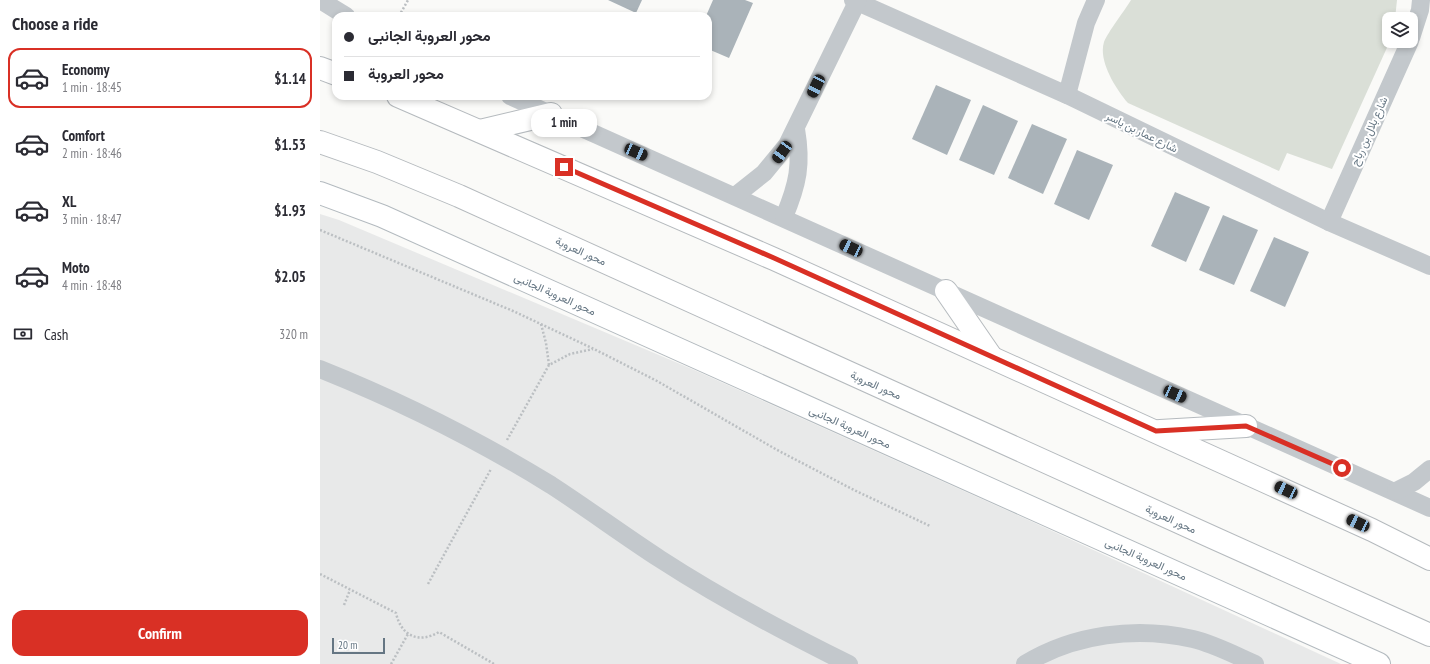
<!DOCTYPE html>
<html lang="en">
<head>
<meta charset="utf-8">
<style>
	:root { --surface:#fff; --page:#f7f7f7; --text:#2b2b33; --muted:#7c7c81; --line:#e1e1e2; --accent:#d93025 }
	body { margin:0; font-family:"PT Sans Narrow",Vazirmatn,sans-serif; background:var(--page); color:var(--text); height:100vh; display:flex; flex-direction:column; font-size:15px; white-space:nowrap }
	* { box-sizing:border-box; margin:0 }
	p { font-size:13px; color:var(--muted) }
	.icon { flex:none; width:22px; height:22px; fill:none; stroke:currentColor; stroke-width:2; stroke-linecap:round; stroke-linejoin:round }
	.map { position:relative; flex:1; overflow:hidden }
	.panel { display:flex; flex-direction:column; background:var(--surface); width:320px }
	.panel>* { flex:none }
	.guide { position:absolute; left:12px; top:12px; width:380px; height:88px; border-radius:12px; box-shadow:0 2px 6px #0003; display:grid; align-content:center; height:88px; padding:0 12px; background:var(--surface) }
	.fabs { position:absolute; left:1062px; top:12px; display:grid; gap:8px }
	.fabs a { display:grid; place-items:center; width:36px; height:36px; border-radius:8px; background:var(--surface); box-shadow:0 2px 6px #0003; font-size:20px }
	.scale { position:absolute; left:12px; bottom:10px; width:53px; box-sizing:border-box; padding-left:4px; border:2px solid #657683; border-top:0; font-size:11px; line-height:14px; white-space:nowrap; color:#657683; -webkit-text-stroke:3px #fff; paint-order:stroke }
	.end { position:absolute; width:18px; height:18px; margin:-9px; border:5px solid #d93025; background:#fff; box-shadow:0 0 0 2px #fff }
	.from { border-radius:50% }
	.bubble { position:absolute; height:28px; border-radius:12px; background:var(--surface); box-shadow:0 2px 6px #0003; font-size:13px; font-weight:700; line-height:28px; text-align:center }
	.car { position:absolute; width:12px; height:24px; margin:-12px -6px; border-radius:5px; box-shadow:0 0 3px 1px #0007; background:linear-gradient(#222 24%,#8ab4d8 0 40%,#222 0 76%,#8ab4d8 0 86%,#222 0) }
	.guide b { display:flex; align-items:center; gap:14px; height:38px; font-size:15px }
	.guide b+b { border-top:1px solid var(--line) }
	.guide i { width:10px; height:10px; background:var(--text) }
	ul { padding:0; list-style:none }
	li { display:flex; align-items:center; gap:12px; height:60px; margin:0 8px 6px; padding:0 4px; border:2px solid transparent; border-radius:12px }
	li div { flex:1 }
	li b { display:block; font-size:15px }
	li em { font-style:normal; font-weight:700 }
	li.on { border-color:var(--accent) }
	li>.icon { width:36px; height:36px; stroke-width:1.5 }
	h2 { padding:0 12px; font-size:18px; line-height:48px }
	.pay { display:flex; align-items:center; gap:10px; height:44px; padding:0 12px; font-size:15px }
	.pay p { margin-inline-start:auto }
	.button { display:flex; gap:8px; margin-top:auto; padding:8px 12px }
	.button a { flex:1; height:46px; border-radius:12px; background:var(--accent); color:#fff; font-size:16px; font-weight:700; line-height:46px; text-align:center }
	main { display:flex; flex:1; min-height:0 }
	.map>svg:first-child { display:block }
	.built { fill:#e8e9e9 }
	.green { fill:#dadfd7 }
	.building { fill:#aab3b9 }
	.lines { fill:none; stroke-linecap:round; stroke-linejoin:round }
	.secondary-casing { stroke:#b3babf; stroke-width:24 }
	.primary-casing { stroke:#b5babe; stroke-width:24 }
	.path { stroke:#bbbfc2; stroke-width:2.5; stroke-dasharray:2 2; stroke-linecap:butt }
	.street { stroke:#c3c8cc; stroke-width:18 }
	.secondary { stroke:#fff; stroke-width:22 }
	.primary { stroke:#fff; stroke-width:22 }
	.route { stroke:#d93025; stroke-width:5 }
	.labels { text-anchor:middle; stroke-width:4; stroke-linejoin:round; paint-order:stroke }
	.street-label { font-size:11px; fill:#657683; stroke:#fff }
</style>
</head>
<body>
<main>
<section class="panel">
<h2>Choose a ride</h2>
<ul>
<li class="on"><svg class="icon" aria-label="car" viewBox="0 0 24 24"><path d="M5 17H2v-5l4-1 3-4h7l3 4 3 1v5h-3M9 17h6M6 11h13"/><circle cx="7" cy="17" r="2"/><circle cx="17" cy="17" r="2"/></svg><div><b>Economy</b><p>1 min · 18:45</p></div><em>$1.14</em></li>
<li><svg class="icon" aria-label="car" viewBox="0 0 24 24"><path d="M5 17H2v-5l4-1 3-4h7l3 4 3 1v5h-3M9 17h6M6 11h13"/><circle cx="7" cy="17" r="2"/><circle cx="17" cy="17" r="2"/></svg><div><b>Comfort</b><p>2 min · 18:46</p></div><em>$1.53</em></li>
<li><svg class="icon" aria-label="car" viewBox="0 0 24 24"><path d="M5 17H2v-5l4-1 3-4h7l3 4 3 1v5h-3M9 17h6M6 11h13"/><circle cx="7" cy="17" r="2"/><circle cx="17" cy="17" r="2"/></svg><div><b>XL</b><p>3 min · 18:47</p></div><em>$1.93</em></li>
<li><svg class="icon" aria-label="car" viewBox="0 0 24 24"><path d="M5 17H2v-5l4-1 3-4h7l3 4 3 1v5h-3M9 17h6M6 11h13"/><circle cx="7" cy="17" r="2"/><circle cx="17" cy="17" r="2"/></svg><div><b>Moto</b><p>4 min · 18:48</p></div><em>$2.05</em></li>
</ul>
<div class="pay"><svg class="icon" aria-label="cash" viewBox="0 0 24 24"><path d="M3 7h18v10H3z"/><circle cx="12" cy="12" r="2"/></svg>Cash<p>320 m</p></div>
<div class="button"><a>Confirm</a></div>
</section>
<div class="map">
<svg width="1110" height="664" viewBox="0 0 1110 664">
	<rect width="100%" height="100%" fill="#fafaf8"/>
	<!-- built -->
	<path class="built" d="M0,214L19,220L372,369L704,518L1021,664H0Z"/>
	<!-- green -->
	<path class="green" d="M811,0H1077L1075,19H1069V41H1070L1012,169L967,153L959,171L808,103C796,89 778,61 784,42C788,32 805,10 811,0Z"/>
	<!-- building -->
	<g class="building">
		<path d="M288,0H322L316,13Z"/>
		<path d="M393,0H425L433,3L409,58L388,49V16H386Z"/>
		<path d="M616,85L651,100L627,155L592,139Z"/>
		<path d="M663,105L698,121L674,175L639,160Z"/>
		<path d="M712,124L747,139L723,194L688,178Z"/>
		<path d="M757,150L793,165L769,220L734,204Z"/>
		<path d="M855,192L890,207L866,262L831,246Z"/>
		<path d="M903,215L938,230L914,285L879,270Z"/>
		<path d="M954,237L989,252L965,307L930,291Z"/>
	</g>
	<g class="lines">
		<!-- secondary casing -->
		<g class="secondary-casing">
			<path id="secondary" d="M0,193L62,216L1059,664"/>
		</g>
		<!-- primary casing -->
		<g class="primary-casing">
			<g id="primary">
				<path d="M0,68L16,74"/>
				<path d="M78,96L454,259L1052,530L1110,559"/>
				<path d="M160,131L231,114"/>
				<path d="M0,142L57,162L139,196L894,538L1110,635"/>
				<path d="M626,291L670,355"/>
				<path d="M840,431L926,426"/>
			</g>
		</g>
		<!-- path -->
		<g class="path">
			<path d="M79,16L88,0"/>
			<path d="M0,230L193,311L274,349L337,381L459,451L534,490L610,526"/>
			<path d="M221,324L226,343L229,365"/>
			<path d="M187,440L229,365L250,354L273,349"/>
			<path d="M0,574L76,613C81,636 99,644 119,632L174,664"/>
			<path d="M108,584L171,469"/>
			<path d="M24,605L30,590"/>
			<path d="M71,664L88,634"/>
		</g>
		<!-- street -->
		<g class="street">
			<path d="M0,0L26,16"/>
			<path d="M533,0L747,95L1009,222L1110,266"/>
			<path d="M1091,38L1100,10L1101,0"/>
			<path d="M747,95L766,23L776,0"/>
			<path d="M190,96L1110,508"/>
			<path d="M415,196L444,173L467,145L538,0"/>
			<path d="M464,217C478,184 482,164 476,129"/>
			<path d="M1009,222L1090,41"/>
			<path d="M0,369C80,401 158,440 231,485C268,509 303,535 340,559C400,598 464,632 529,664"/>
			<path d="M1076,491L1094,482L1110,469"/>
			<path d="M705,664C754,634 816,626 873,639C894,644 915,655 935,664"/>
		</g>
		<!-- secondary -->
		<use href="#secondary" class="secondary"/>
		<!-- primary -->
		<use href="#primary" class="primary"/>
	</g>
	<g class="lines">
		<!-- route -->
		<path class="route" d="M244,167L454,258L836,431L926,426L1022,468"/>
	</g>
	<g class="labels">
		<!-- street labels -->
		<g class="street-label">
			<text transform="translate(1049 131) rotate(-66)" y="4">شارع بلال بن رباح</text>
			<text transform="translate(822 132) rotate(26)" y="4">شارع عمار بن ياسر</text>
			<text transform="translate(261 251) rotate(24)" y="4">محور العروبة</text>
			<text transform="translate(235 294) rotate(24)" y="4">محور العروبة الجانبى</text>
			<text transform="translate(556 385) rotate(24)" y="4">محور العروبة</text>
			<text transform="translate(530 427) rotate(24)" y="4">محور العروبة الجانبى</text>
			<text transform="translate(851 519) rotate(24)" y="4">محور العروبة</text>
			<text transform="translate(826 559) rotate(24)" y="4">محور العروبة الجانبى</text>
		</g>
	</g>
</svg>
<div class="fabs">
<a><svg class="icon" aria-label="layers" viewBox="0 0 24 24"><path d="M12 4l9 5-9 5-9-5zM3 14l9 5 9-5"/></svg></a>
</div>
<div class="scale">20 m</div>
<i class="end from" style="left:1022px;top:468px"></i>
<i class="end" style="left:244px;top:167px"></i>
<div class="bubble" style="left:211px;top:109px;width:66px">1 min</div>
<i class="car" style="left:496px;top:86px;rotate:206deg"></i>
<i class="car" style="left:316px;top:152px;rotate:114deg"></i>
<i class="car" style="left:462px;top:152px;rotate:216deg"></i>
<i class="car" style="left:531px;top:248px;rotate:295deg"></i>
<i class="car" style="left:855px;top:394px;rotate:114deg"></i>
<i class="car" style="left:966px;top:490px;rotate:295deg"></i>
<i class="car" style="left:1038px;top:523px;rotate:295deg"></i>
<div class="guide">
<b><i class="from"></i>محور العروبة الجانبى</b>
<b><i></i>محور العروبة</b>
</div>
</div>
</main>
</body>
</html>
